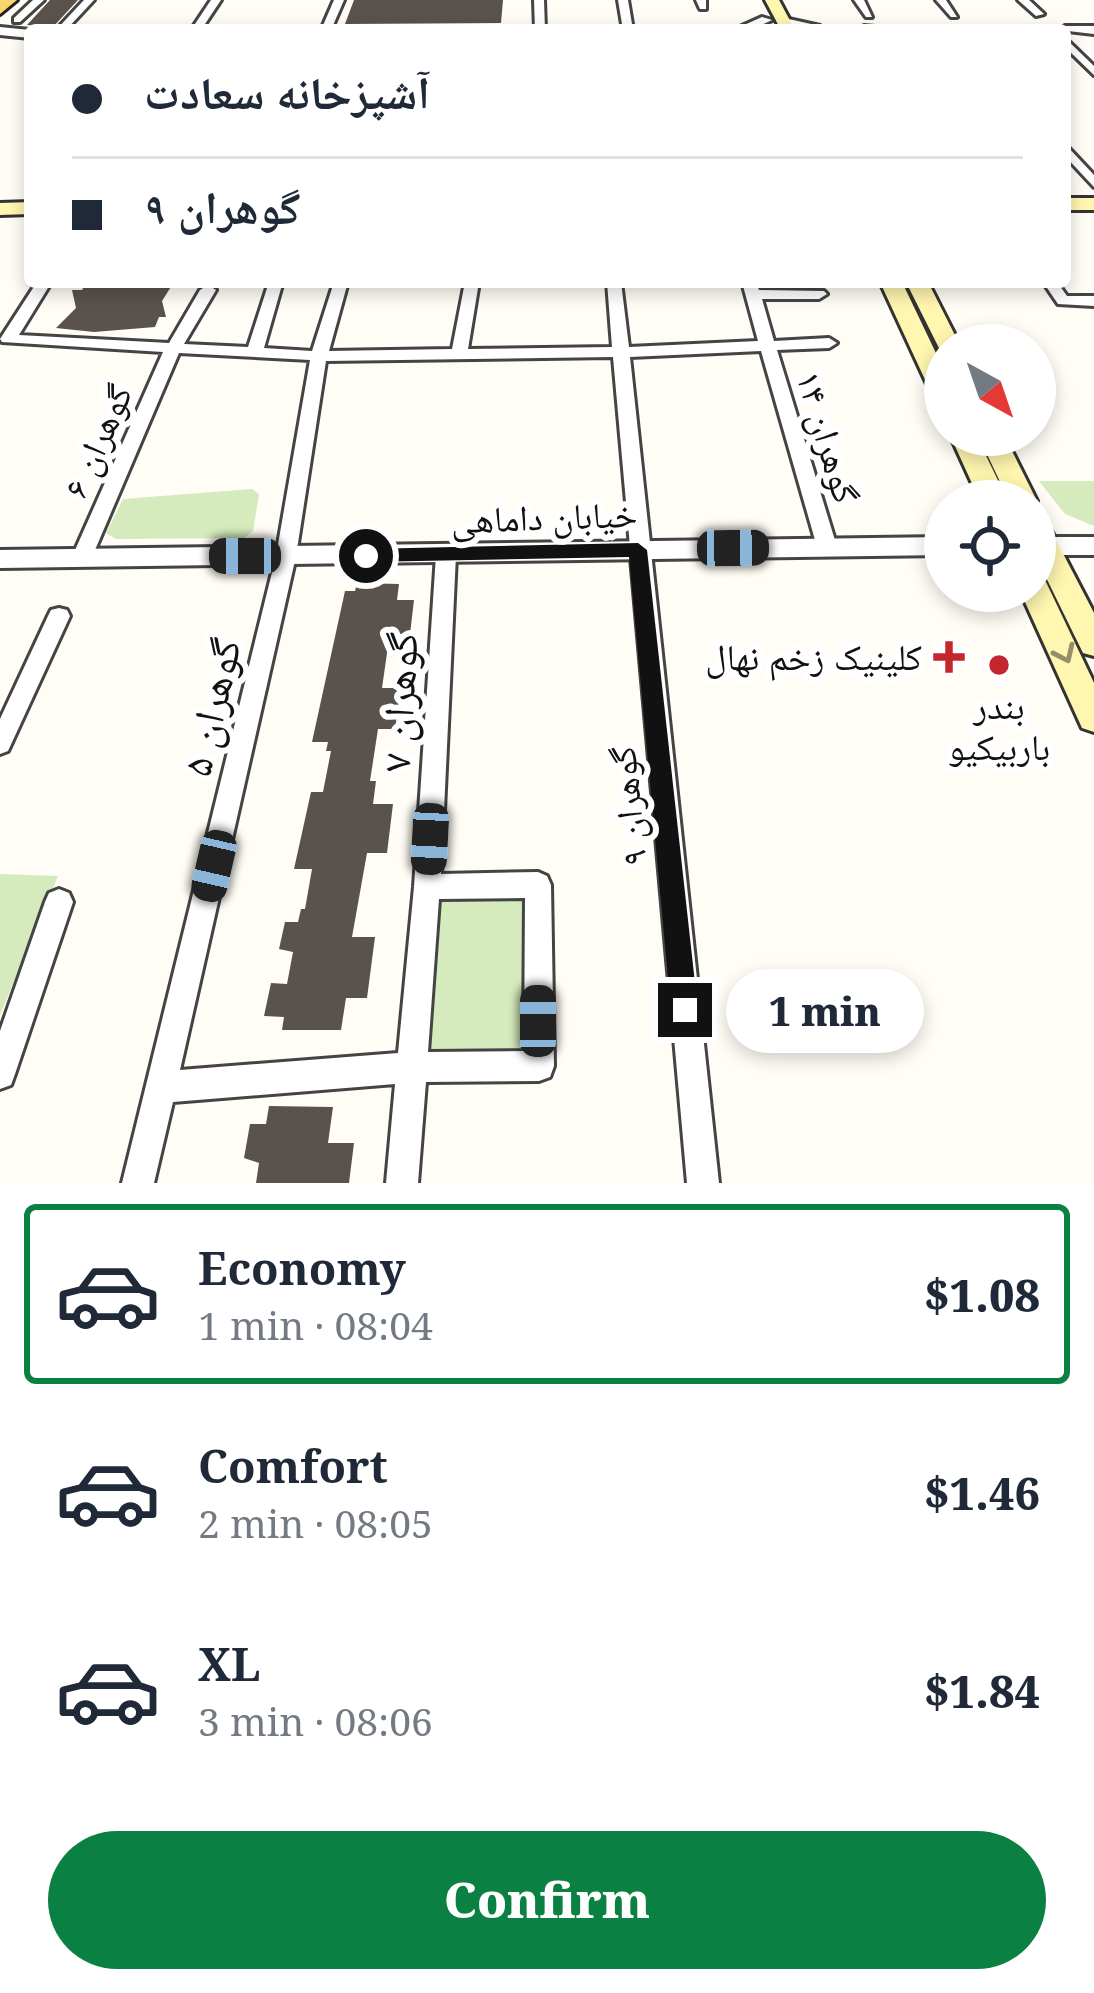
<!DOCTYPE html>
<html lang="en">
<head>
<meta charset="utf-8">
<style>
	:root { --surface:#fff; --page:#f2f2f3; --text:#1f2937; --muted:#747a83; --line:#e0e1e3; --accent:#0b8043 }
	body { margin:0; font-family:"Noto Serif","Noto Naskh Arabic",serif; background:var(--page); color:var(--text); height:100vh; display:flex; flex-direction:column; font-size:45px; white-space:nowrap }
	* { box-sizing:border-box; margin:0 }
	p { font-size:39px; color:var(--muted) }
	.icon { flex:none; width:66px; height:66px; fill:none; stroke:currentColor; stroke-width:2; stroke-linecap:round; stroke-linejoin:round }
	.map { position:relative; height:1183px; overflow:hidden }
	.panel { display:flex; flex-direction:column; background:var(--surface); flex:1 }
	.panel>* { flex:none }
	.top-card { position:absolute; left:24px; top:24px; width:1047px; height:264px; border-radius:12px; box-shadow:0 6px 18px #0003; display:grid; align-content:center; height:264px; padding:0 48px; background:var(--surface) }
	.needle { width:78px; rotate:140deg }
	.tools { position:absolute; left:924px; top:324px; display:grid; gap:24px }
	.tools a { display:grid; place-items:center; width:132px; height:132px; border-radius:50%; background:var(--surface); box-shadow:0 6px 18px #0003; font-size:60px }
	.end { position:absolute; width:54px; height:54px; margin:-27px; border:15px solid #111; background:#fff; box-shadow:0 0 0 6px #fff }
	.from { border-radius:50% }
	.bubble { position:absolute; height:84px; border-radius:42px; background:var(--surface); box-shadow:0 6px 18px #0003; font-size:39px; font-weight:800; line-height:84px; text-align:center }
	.car { position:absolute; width:36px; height:72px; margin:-36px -18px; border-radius:15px; box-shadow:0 0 9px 3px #0007; background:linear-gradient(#222 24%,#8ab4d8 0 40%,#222 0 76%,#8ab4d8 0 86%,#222 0) }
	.top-card b { display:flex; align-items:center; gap:42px; height:114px; font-size:45px }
	.top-card b+b { border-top:3px solid var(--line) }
	.top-card i { width:30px; height:30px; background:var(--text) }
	ul { padding:21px 0 0; list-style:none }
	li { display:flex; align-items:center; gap:36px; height:180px; margin:0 24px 18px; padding:0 24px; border:6px solid transparent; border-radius:12px }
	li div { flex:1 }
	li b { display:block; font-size:45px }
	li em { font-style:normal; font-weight:800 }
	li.active { border-color:var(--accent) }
	li>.icon { width:108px; height:108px; stroke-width:1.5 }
	.primary-button { display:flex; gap:24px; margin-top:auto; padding:24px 48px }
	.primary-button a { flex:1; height:138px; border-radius:72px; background:var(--accent); color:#fff; font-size:48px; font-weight:800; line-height:138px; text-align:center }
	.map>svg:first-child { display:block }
	.green { fill:#d5ebbd }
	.building { fill:#5a524d }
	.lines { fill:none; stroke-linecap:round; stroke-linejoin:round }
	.minor-casing { stroke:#444; stroke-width:6 }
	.tertiary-casing { stroke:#444; stroke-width:6 }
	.secondary-casing { stroke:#333; stroke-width:6 }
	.primary-casing { stroke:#222; stroke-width:6 }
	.minor { fill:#fff; fill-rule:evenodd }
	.tertiary { fill:#fff; fill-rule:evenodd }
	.secondary { fill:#fff6b0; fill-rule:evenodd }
	.primary { fill:#f9d66b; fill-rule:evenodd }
	.oneway { stroke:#948f68 }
	.route { fill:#111 }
	.poi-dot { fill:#c4262e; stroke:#fff; stroke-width:4.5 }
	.labels { text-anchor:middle; stroke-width:12; stroke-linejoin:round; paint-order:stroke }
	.street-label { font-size:36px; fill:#111; stroke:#fff }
	.poi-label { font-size:36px; fill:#111; stroke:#fff; text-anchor:end }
	.near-street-label { font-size:42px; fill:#111; stroke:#fff }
</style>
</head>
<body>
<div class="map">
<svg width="1094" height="1183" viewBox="0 0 1094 1183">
	<rect width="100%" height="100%" fill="#fffdf5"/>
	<!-- green -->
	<g class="green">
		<path d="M1039,481H1094V526L1065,514Z"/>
		<path d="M252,489L259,494L253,531L244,538L116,539L106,533L123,499Z"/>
		<path d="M0,874L58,876L0,1015Z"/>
		<path d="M527,896L526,1052L426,1054L438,897Z"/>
	</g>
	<!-- building -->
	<g class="building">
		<path d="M50,0H78L53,27L27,25Z"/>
		<path d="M354,0H503L501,23L345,24Z"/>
		<path d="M87,282H174L162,301L166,317H159L155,327L94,332L56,328L76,308L72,290H82Z"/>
		<path d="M357,583L399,584L397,600H414L410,634H393L387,653L382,688H401L395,729H378L370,781H376L373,804H393L387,853H367L352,937H375L367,998H346L341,1030H282L284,1017L264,1016L271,983L287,984L293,952L279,949L285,922H298L301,909H305L312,869H294L311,792H323L331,751H326L328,742H312L345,591H355Z"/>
		<path d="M269,1106L333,1107L328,1143H354L349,1183H256L259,1163L244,1158L250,1124H266Z"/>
	</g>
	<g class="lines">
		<!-- minor casing -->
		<g class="minor-casing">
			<g id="minor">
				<path d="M33,0H44L20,22H14V18Z"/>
				<path d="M84,0H94L66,30H56Z"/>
				<path d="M211,0H221L201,30H191Z"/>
				<path d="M334,0H344L331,30H321Z"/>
				<path d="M534,0H544L545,30H535Z"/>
				<path d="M618,0H628L633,30H623Z"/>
				<path d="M696,0H706V9H700Z"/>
				<path d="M854,0H864L872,17H866Z"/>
				<path d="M936,0H946L957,17H951Z"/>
				<path d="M1018,0H1029L1044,14L1036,16Z"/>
				<path d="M1065,38L1094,66V75L1065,47Z"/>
				<path d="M1065,144L1094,175V187L1065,156Z"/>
				<path d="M37,282L51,283L19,335L169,343L200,290L208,285L216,290L184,344L248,347L268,285L280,282L282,285L264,348L312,351L334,282H348L329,351L452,349L465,282H479L468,349L612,347L607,282H621L629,347L758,341L742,282H756L759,290L824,291L827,294L819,299H762L774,341L829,338L837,343L829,348L777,350L837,547L834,552L827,554L817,547L761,351L630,357L719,1183H687L613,357L326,361L296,556L180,1070L398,1053L414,887L436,555L446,548L456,555L441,874L538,872L547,876L551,885L554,1066L550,1077L539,1081L426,1082L418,1183H386L395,1084L173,1102L154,1183H122L276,556L310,360L179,353L92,557L82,564L72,557L163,352L2,342L0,339ZM525,898L524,1051L428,1052L439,899Z"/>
				<path d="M1043,282H1057L1067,296H1094V306L1058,304Z"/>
				<path d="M59,608L67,610L70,616L8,751L0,754V719L48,616L51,610Z"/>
				<path d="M59,889L69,893L73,902L15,1074L11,1085L0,1089V1031L45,902L49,893Z"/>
			</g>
		</g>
		<!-- tertiary casing -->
		<g class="tertiary-casing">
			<g id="tertiary">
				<path d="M762,17L772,20L751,30H733Z"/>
				<path d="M784,18L820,26L821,29L780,25Z"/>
				<path d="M864,26L910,30H858Z"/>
				<path d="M1065,26H1094V34L1059,30Z"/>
				<path d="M0,27L30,30V38L0,35Z"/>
				<path d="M945,537V555L0,568V550Z"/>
				<rect x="1035" y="537" width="59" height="18"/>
			</g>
		</g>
		<!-- secondary casing -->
		<g class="secondary-casing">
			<g id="secondary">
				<path d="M765,0H779L795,30H781Z"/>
				<rect x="1065" y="198" width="29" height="12"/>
				<path d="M30,202V214L0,215V203Z"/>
				<path d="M880,282H902L945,372V404L933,397Z"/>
				<path d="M906,282H928L960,345L940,350Z"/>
				<path d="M950,435H976L1008,501H980Z"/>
				<path d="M978,435H1004L1037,501L1035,504L1009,501Z"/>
				<path d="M1035,516L1045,519L1094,613V656L1083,653L1035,555Z"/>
				<path d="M1035,579L1046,582L1094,683V732L1082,728L1020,591H1035Z"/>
			</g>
		</g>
		<!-- primary casing -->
		<g class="primary-casing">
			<path id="primary" d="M0,0H17L0,14Z"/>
		</g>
		<!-- minor -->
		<use href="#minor" class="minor"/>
		<!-- tertiary -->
		<use href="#tertiary" class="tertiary"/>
		<!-- secondary -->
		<use href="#secondary" class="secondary"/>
		<!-- primary -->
		<use href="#primary" class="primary"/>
	</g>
	<!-- one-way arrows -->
	<defs><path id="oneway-chevron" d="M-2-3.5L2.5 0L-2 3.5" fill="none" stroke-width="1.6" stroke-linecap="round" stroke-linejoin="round" transform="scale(3)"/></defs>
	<use class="oneway" href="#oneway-chevron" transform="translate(1065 654) rotate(65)"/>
	<!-- route -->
	<path class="route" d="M638,543L647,550L698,1010L694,1019L685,1023L675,1019L671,1010L629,557L366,562L357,556L366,549Z"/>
	<!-- markers -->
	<g class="poi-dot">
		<path d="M943 639h12v12h12v12h-12v12h-12v-12h-12v-12h12z"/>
		<circle cx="999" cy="665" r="12"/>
	</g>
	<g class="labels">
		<!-- street labels -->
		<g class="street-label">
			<text transform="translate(828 437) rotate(73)" y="13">گوهران ۱۴</text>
			<text transform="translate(97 441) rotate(-66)" y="13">گوهران ۶</text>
			<text transform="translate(544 517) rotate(-2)" y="13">خیابان داماهی</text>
			<text transform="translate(628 806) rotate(-96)" y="13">گوهران ۹</text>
		</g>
		<!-- poi labels -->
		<g class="poi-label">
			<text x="922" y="670">کلینیک زخم نهال</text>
			<text x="999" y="719" text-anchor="middle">بندر<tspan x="999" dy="41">باربیکیو</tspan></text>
		</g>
		<!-- near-street labels -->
		<g class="near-street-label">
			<text transform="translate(399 702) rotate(-87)" y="15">گوهران ۷</text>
			<text transform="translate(211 707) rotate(-77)" y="15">گوهران ۵</text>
		</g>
	</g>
</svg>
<div class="tools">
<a><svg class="needle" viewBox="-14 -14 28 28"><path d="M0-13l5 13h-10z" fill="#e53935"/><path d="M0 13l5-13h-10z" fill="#747a83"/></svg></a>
<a><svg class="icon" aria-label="locate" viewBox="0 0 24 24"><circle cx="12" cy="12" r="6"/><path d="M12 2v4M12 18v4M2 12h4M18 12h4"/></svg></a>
</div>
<i class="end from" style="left:366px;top:556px"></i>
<i class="end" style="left:685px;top:1010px"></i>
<div class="bubble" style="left:726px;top:969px;width:198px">1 min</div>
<i class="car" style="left:733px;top:548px;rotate:89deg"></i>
<i class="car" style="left:245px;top:556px;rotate:270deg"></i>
<i class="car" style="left:430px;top:839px;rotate:183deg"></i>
<i class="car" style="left:214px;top:866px;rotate:193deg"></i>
<i class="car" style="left:538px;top:1021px;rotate:0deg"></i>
<div class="top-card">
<b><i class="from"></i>آشپزخانه سعادت</b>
<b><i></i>گوهران ۹</b>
</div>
</div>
<section class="panel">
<ul>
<li class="active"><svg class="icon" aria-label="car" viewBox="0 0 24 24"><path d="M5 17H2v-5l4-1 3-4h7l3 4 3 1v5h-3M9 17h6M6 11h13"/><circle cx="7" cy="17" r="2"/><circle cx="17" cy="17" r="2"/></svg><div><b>Economy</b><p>1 min · 08:04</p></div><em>$1.08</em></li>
<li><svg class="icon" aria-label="car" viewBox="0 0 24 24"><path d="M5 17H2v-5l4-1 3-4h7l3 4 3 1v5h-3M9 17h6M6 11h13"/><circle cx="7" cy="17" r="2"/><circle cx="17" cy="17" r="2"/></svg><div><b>Comfort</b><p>2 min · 08:05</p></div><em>$1.46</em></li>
<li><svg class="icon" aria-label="car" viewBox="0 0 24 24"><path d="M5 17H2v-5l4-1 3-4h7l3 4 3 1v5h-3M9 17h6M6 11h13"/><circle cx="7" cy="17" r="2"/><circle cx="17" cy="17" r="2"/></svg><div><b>XL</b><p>3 min · 08:06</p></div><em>$1.84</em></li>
</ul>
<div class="primary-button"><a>Confirm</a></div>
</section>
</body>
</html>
